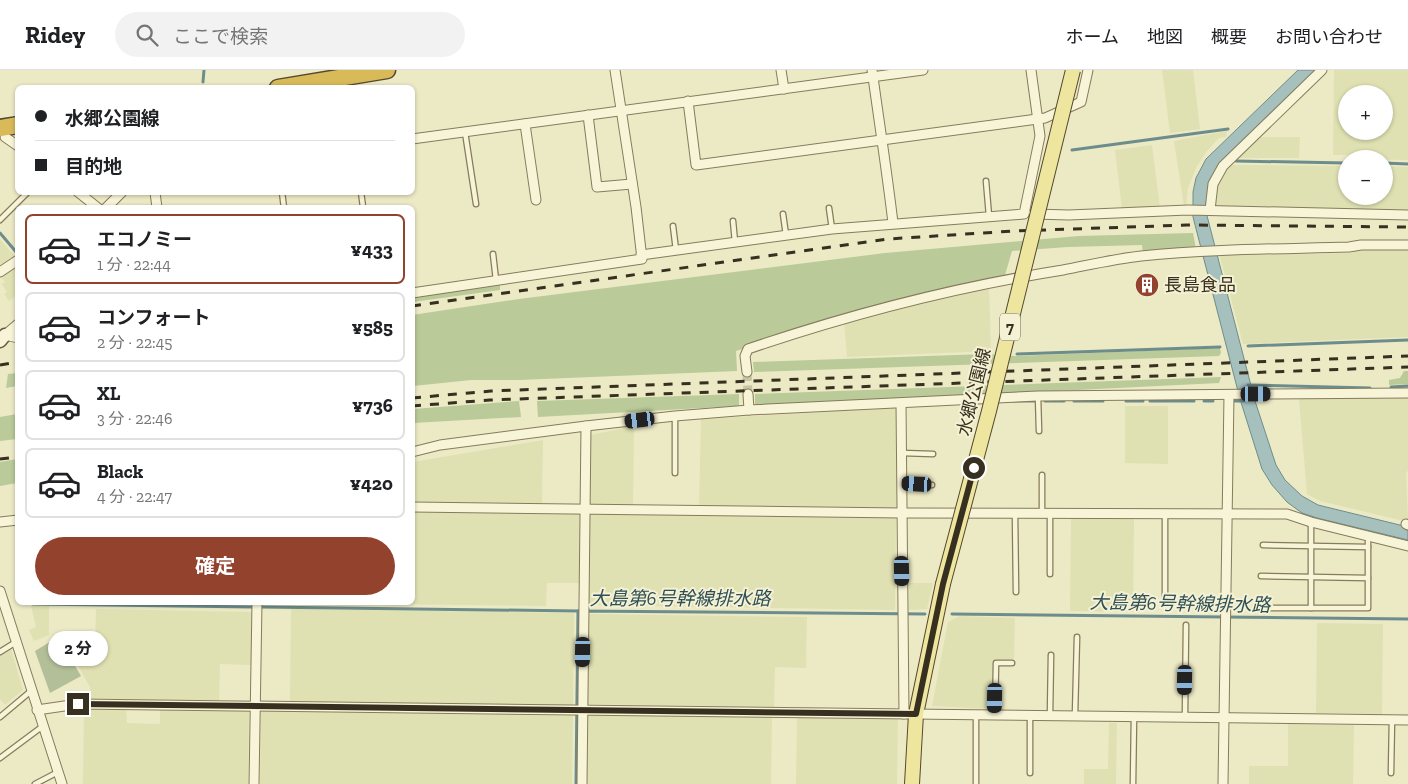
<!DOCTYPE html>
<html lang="ja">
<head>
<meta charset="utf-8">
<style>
	:root { --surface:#fff; --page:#f2f2f2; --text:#202124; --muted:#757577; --line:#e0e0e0; --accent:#93422e }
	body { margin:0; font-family:"Zilla Slab","Noto Sans JP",serif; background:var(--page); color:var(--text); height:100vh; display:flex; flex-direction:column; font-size:19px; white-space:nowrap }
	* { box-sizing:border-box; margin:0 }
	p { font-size:16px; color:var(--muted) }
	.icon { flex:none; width:28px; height:28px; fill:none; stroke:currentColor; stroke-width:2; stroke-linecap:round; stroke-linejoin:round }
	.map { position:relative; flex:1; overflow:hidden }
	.sheet { position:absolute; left:15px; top:135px; width:400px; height:400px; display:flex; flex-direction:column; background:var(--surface); border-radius:8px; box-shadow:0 1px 4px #0004 }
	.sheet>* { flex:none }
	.hud { position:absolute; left:15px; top:15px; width:400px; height:110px; border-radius:8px; box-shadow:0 1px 4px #0004; display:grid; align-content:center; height:110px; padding:0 20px; background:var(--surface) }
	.controls { position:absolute; left:1338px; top:15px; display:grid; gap:10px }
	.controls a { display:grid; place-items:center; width:55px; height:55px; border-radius:50%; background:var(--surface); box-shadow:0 1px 4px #0004; font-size:25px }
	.end { position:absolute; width:22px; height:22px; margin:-11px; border:6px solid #372f1f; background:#fff; box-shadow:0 0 0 2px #fff }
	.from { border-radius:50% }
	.bubble { position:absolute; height:35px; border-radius:18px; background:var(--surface); box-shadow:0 1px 4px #0004; font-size:16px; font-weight:700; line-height:35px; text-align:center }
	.car { position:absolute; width:15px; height:30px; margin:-15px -8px; border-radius:6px; box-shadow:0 0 4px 1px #0007; background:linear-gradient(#222 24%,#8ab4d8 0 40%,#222 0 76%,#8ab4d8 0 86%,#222 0) }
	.hud b { display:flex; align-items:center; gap:18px; height:48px; font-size:19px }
	.hud b+b { border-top:1px solid var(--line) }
	.hud i { width:12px; height:12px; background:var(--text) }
	ul { padding:9px 0 0; list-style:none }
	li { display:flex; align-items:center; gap:15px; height:70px; margin:0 10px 8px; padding:0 10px; border:2px solid var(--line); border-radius:8px }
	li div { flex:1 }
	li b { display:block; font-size:19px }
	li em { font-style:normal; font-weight:700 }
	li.active { border-color:var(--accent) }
	li>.icon { width:45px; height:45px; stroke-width:1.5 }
	.cta { display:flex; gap:10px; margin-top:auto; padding:10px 20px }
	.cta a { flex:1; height:58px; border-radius:30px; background:var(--accent); color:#fff; font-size:20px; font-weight:700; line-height:58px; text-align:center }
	header { display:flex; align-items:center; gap:30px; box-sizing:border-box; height:70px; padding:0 25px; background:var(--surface); border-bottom:1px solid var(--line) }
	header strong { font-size:24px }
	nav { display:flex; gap:28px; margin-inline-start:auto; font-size:18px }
	.search { width:350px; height:45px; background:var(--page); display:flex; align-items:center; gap:12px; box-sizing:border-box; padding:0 18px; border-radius:28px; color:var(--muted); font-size:19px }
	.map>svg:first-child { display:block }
	.farmland { fill:#dfe1b2; fill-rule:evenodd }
	.green { fill:#baca99 }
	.cemetery { fill:#b2bf98 }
	.water { fill:#a6c0bd; stroke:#6d8d8c }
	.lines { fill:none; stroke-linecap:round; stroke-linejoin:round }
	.stream { stroke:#6d8d8c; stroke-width:3 }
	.street-tunnel { stroke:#c8c4a4; stroke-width:9; stroke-dasharray:9 4.5; stroke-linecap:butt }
	.lane-casing { stroke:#867b5c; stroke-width:7 }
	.street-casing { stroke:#867b5c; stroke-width:11 }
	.secondary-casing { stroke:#685c3f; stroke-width:15 }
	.primary-casing { stroke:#544830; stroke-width:16 }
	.highway-casing { stroke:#544830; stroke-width:19 }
	.lane { stroke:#f7f4d8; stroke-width:4.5 }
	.street { stroke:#f7f4d8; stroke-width:9 }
	.secondary { stroke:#f7f4d8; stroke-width:12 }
	.primary { stroke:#eee59e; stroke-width:14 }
	.highway { stroke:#d8ba59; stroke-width:16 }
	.rail { stroke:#372f1f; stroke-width:3; stroke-dasharray:9 9; stroke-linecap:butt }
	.primary-bridge-casing { stroke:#544830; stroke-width:16; stroke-linecap:butt }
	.primary-bridge { stroke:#eee59e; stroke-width:14 }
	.route { stroke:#372f1f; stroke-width:6 }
	.labels { text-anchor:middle; stroke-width:4; stroke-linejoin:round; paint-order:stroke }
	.shield { fill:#f4f1d4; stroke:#706955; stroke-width:1 }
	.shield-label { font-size:16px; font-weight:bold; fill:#372f1f }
	.poi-label { font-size:18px; fill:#372f1f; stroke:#f4f1d4; text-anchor:start }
	.street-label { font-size:18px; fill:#372f1f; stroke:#f4f1d4 }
	.water-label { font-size:19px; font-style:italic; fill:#2f5056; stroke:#f4f1d4 }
</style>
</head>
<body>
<header>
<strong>Ridey</strong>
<div class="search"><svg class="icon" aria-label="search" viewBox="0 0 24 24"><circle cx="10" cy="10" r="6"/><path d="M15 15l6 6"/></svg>ここで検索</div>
<nav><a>ホーム</a><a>地図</a><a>概要</a><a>お問い合わせ</a></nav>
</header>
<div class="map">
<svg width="1408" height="714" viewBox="0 0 1408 714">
	<rect width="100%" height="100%" fill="#ece9c5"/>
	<!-- farmland -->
	<g class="farmland">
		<path d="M1162,0H1193L1200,59L1170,63Z"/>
		<path d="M1334,0H1408V90L1348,89V85H1333ZM1346,24H1384V61H1346Z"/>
		<path d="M1227,61L1226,67L1219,68L1206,82L1196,98L1188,118L1186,137L1184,136L1174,71Z"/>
		<path d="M1257,67H1300L1299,88H1238Z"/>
		<path d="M1152,75L1160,138L1122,139L1115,80Z"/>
		<path d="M1230,95L1346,96V126H1384V96L1408,97V141L1215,138L1218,116L1223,104Z"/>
		<path d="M0,169L15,187L0,197Z"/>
		<path d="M1362,177L1408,178V267L1243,274L1219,183L1226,182L1234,185L1352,183Z"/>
		<path d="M17,194V225L9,231L4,224L7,222L2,214L5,212L0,205Z"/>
		<path d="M989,215L991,281L847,287L844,251Z"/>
		<path d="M1408,328V401L1406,402L1408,452L1320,431L1307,424L1299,329Z"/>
		<path d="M1125,336H1168V394L1125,393Z"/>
		<path d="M894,338L897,339V438L699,437L701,349Z"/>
		<path d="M634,356L633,436H589L590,365Z"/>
		<path d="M543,370L542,435L413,433V392Z"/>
		<path d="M413,439L582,442L581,513H547L546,536L283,533L412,532Z"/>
		<path d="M588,442L896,447L895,540L587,535Z"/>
		<path d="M1071,448L1134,449L1133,542L1070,541Z"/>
		<path d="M909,513H933L927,539L909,540Z"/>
		<path d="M31,536H49V565L34,571L29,560L36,557Z"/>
		<path d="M96,539L252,542L251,595L220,594L219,632L90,630V617L68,578V574L95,575Z"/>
		<path d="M291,539L574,543L573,635L290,631Z"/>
		<path d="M588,544L807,547L806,598L775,597L774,637L587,634Z"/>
		<path d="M960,546L1015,548L1014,589L993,590L992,639L932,636L948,552Z"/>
		<path d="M1317,553L1383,554L1382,644L1316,643Z"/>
		<path d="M11,579L23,620L5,635L0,629V586Z"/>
		<path d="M84,638L126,639L127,653L160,654V640L249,641L248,714H83Z"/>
		<path d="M261,641L573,646L572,714H260Z"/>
		<path d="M587,645L772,647L771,714H587Z"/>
		<path d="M797,647L898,649L897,714H796Z"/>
		<path d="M1109,653H1117L1116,714H1084V699H1108Z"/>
		<path d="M1288,654L1354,655L1353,714H1249V696H1288Z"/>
	</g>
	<!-- green -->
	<g class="green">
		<path d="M1193,163L1196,179L1143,184L1142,175L1068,177L1012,181L1005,205L865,239L736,281L737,301L519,310H471L413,316L412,245L519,229L885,183L1079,166Z"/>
		<path d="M500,214V220L413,232L412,227Z"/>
		<path d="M1220,278L1221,283L1219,286L754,302L753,292L986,284L1015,286Z"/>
		<path d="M1404,301H1408V314L1389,315V310L1400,308Z"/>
		<path d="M17,303V316L6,318L8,304Z"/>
		<path d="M1221,307L1219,313L755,336V324Z"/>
		<path d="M739,324V336L538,347L537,331Z"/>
		<path d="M519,331L521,347L413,353V339Z"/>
		<path d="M17,344V369L0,371V347Z"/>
		<path d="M17,389V413L0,416V392Z"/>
	</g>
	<!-- cemetery -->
	<path class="cemetery" d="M58,567L81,606L50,623L35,581Z"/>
	<!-- water -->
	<path class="water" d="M1298,0H1317L1218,95C1211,110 1207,121 1207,137L1205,138L1255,331L1276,395L1285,410L1302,426L1318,435L1408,457V470L1317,448L1302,443L1287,432L1272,415L1262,399L1240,329L1193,147V122L1196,108L1206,89Z"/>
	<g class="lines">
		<!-- stream -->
		<g class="stream">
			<path d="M203,12L204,0"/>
			<path d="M1072,80L1228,59"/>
			<path d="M1236,91L1346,93"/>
			<path d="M1384,93L1408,94"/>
			<path d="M0,163L17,183"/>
			<path d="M1248,276L1408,270"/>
			<path d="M1017,284L1220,277"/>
			<path d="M1248,315L1370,318"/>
			<path d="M1391,317L1408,316"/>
			<path d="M1013,331H1034"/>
			<path d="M1045,331H1064"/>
			<path d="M1074,331H1103"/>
			<path d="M1126,331H1143"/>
			<path d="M1150,331H1194"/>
			<path d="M1204,331H1213"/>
			<path d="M1235,331H1244"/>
			<path d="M33,534L253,537"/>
			<path d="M262,537L578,541"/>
			<path d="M952,544L1408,549"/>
			<path d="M576,714L578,541L925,544"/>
		</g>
		<!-- street-tunnel -->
		<path class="street-tunnel" d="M747,302L748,324"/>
		<!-- lane casing -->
		<g class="lane-casing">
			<g id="lane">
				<path d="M465,62L476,134"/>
				<path d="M986,111L989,146"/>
				<path d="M282,122L284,138"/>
				<path d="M361,122L363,137"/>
				<path d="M829,138L832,159"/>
				<path d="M783,144L786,165"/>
				<path d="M0,150L28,122"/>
				<path d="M733,151L735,172"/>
				<path d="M673,156L676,180"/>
				<path d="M493,184L496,210"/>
				<path d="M1038,326L1039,361"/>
				<path d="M902,383L933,384"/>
				<path d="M675,403V346"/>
				<path d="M1042,405V443"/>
				<path d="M902,414L932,415"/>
				<path d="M1015,443L1016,522"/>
				<path d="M1311,452V538"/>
				<path d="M1263,475L1368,477"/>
				<path d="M1050,504V443"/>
				<path d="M1261,506L1368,508"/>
				<path d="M1165,533V444"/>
				<path d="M1260,538H1368V466"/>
				<path d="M0,582L16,572"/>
				<path d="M995,645L996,593H1012"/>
				<path d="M1030,645V703"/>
				<path d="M1050,645L1051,585"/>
				<path d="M1075,645L1077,567"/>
				<path d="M1185,646L1186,555"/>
				<path d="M0,647L31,621"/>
				<path d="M0,688L43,656"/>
				<path d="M1391,703L1392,649"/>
				<path d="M35,714L58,702"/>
				<path d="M976,714V645"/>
				<path d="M1133,714L1134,646"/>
			</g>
		</g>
		<!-- street casing -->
		<g class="street-casing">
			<g id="street">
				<path d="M781,0L784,19"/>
				<path d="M872,0C879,51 887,102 893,153"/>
				<path d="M688,31L696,95L1045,48L1081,32L1088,0"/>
				<path d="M588,45L597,117L632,114"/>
				<path d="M525,54L536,130"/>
				<path d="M5,67L18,76"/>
				<path d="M412,69L923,0"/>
				<path d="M78,122L98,138"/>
				<path d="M155,122L157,138"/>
				<path d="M106,138L122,122"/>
				<path d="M1210,140L1213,114L1223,96L1322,0"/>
				<path d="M1033,144L1069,145L1188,140L1408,145"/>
				<path d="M641,185L832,159L1024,144L1040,66L1031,0"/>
				<path d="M0,202L18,190"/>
				<path d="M412,223L642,189L636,137L615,0"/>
				<path d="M5,265L18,254"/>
				<path d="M5,265L18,268"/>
				<path d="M747,302L745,286L748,279C851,244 955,217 1063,200C1089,195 1114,189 1141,186C1210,179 1279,179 1349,177L1361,175H1408"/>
				<path d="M748,324L749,340"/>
				<path d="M901,333L904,644"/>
				<path d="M412,382L440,375L586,356L675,346L749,340L1038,326L1408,323"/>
				<path d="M412,437L902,443L1287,444L1311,452L1408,476"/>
				<path d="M0,452L18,450"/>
				<path d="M1406,454L1408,455"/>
				<path d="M0,521L62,714"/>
				<path d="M37,640L78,634L1408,650"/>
				<path d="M254,714L257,532"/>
				<path d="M582,714L586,356"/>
				<path d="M1223,714L1229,325"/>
			</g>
		</g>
		<!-- secondary casing -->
		<g class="secondary-casing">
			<path id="secondary" d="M0,271L5,265"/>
		</g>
		<!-- primary casing -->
		<g class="primary-casing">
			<path id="primary" d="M912,714L916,644L943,514"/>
		</g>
		<!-- highway casing -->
		<g class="highway-casing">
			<g id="highway">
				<path d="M278,18L387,0"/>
				<path d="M0,58L18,55"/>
			</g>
		</g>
		<!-- lane -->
		<use href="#lane" class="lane"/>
		<!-- street -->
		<use href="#street" class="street"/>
		<!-- secondary -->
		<use href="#secondary" class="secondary"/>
		<!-- primary -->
		<use href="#primary" class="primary"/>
		<!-- highway -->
		<use href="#highway" class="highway"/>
		<!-- rail -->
		<g class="rail">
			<path d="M412,236L888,169L1014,161L1187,155L1408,157"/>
			<path d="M0,295L18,292"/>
			<path d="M412,328L491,321L1408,286"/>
			<path d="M412,336L490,330L1408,297"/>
			<path d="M0,389L18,387"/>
		</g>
		<!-- primary-bridge casing -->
		<g class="primary-bridge-casing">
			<path id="primary-bridge" d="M943,514L989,341L1073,0"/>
		</g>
		<!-- primary-bridge -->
		<use href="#primary-bridge" class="primary-bridge"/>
	</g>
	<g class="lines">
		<!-- route -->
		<path class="route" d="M78,634L916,644L943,514L974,398"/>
	</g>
	<!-- icons -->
	<defs>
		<g id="building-disc" transform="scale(1.25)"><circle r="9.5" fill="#93422e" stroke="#f4f1d4"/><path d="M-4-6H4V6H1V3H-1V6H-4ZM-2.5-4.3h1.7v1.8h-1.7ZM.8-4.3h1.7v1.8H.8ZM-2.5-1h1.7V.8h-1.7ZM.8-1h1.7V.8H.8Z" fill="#fff"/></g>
	</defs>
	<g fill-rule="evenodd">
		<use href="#building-disc" x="1147" y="215"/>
	</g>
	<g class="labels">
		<!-- shield labels -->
		<rect class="shield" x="1000" y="243.5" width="20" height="27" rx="4"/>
		<g class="shield-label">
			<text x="1010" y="263">7</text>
		</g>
		<!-- poi labels -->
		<g class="poi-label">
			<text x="1164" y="221">長島食品</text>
		</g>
		<!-- street labels -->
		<g class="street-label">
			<text transform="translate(974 322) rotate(-76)" y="6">水郷公園線</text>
		</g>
		<!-- water labels -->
		<g class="water-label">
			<text x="680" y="535">大島第6号幹線排水路</text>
			<text transform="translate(1180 533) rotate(1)" y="7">大島第6号幹線排水路</text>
		</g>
	</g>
</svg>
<div class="controls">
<a>+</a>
<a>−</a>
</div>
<i class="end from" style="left:974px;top:398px"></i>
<i class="end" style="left:78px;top:634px"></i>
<div class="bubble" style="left:48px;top:561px;width:60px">2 分</div>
<i class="car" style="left:1256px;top:324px;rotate:90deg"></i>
<i class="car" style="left:640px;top:350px;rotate:263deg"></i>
<i class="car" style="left:917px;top:414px;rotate:273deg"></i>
<i class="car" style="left:902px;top:501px;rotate:179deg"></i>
<i class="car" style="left:583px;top:582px;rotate:181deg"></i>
<i class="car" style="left:1185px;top:610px;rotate:181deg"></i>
<i class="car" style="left:995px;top:628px;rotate:181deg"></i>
<div class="hud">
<b><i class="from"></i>水郷公園線</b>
<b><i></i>目的地</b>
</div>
<section class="sheet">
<ul>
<li class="active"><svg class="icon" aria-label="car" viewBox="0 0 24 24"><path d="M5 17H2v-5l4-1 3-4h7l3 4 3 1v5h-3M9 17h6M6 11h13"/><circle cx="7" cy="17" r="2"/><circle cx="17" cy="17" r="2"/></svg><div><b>エコノミー</b><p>1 分 · 22:44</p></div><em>¥433</em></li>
<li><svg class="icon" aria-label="car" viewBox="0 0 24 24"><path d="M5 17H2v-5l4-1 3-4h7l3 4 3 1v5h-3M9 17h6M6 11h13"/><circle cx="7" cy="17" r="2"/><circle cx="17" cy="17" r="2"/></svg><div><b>コンフォート</b><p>2 分 · 22:45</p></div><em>¥585</em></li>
<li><svg class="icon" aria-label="car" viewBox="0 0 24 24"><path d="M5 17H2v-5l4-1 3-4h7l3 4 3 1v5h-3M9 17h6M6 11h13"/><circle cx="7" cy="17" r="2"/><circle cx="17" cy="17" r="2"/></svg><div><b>XL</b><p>3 分 · 22:46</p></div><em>¥736</em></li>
<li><svg class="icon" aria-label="car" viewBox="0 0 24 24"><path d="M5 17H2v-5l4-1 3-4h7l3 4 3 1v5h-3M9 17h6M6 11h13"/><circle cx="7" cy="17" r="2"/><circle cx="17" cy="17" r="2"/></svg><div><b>Black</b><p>4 分 · 22:47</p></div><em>¥420</em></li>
</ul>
<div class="cta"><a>確定</a></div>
</section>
</div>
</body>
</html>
